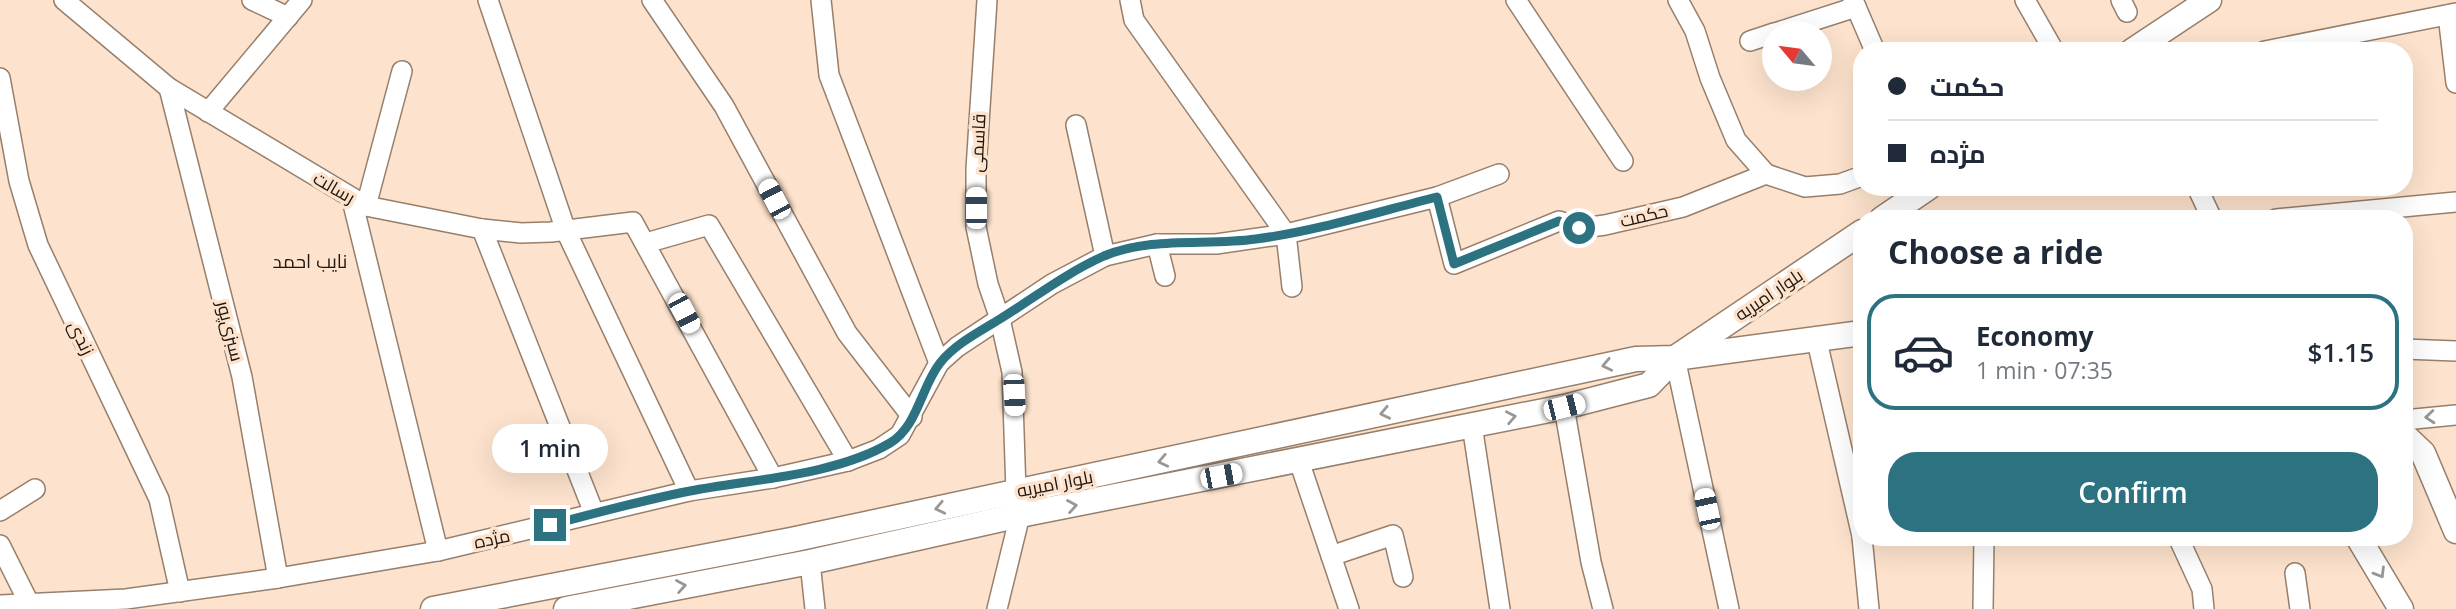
<!DOCTYPE html>
<html lang="en">
<head>
<meta charset="utf-8">
<style>
	:root { --surface:#fff; --page:#f6f6f7; --text:#1f2937; --muted:#747a83; --line:#e0e1e3; --accent:#2c7280 }
	body { margin:0; font-family:"Open Sans",Cairo,sans-serif; background:var(--page); color:var(--text); height:100vh; display:flex; flex-direction:column; font-size:26px; white-space:nowrap }
	* { box-sizing:border-box; margin:0 }
	p { font-size:23px; color:var(--muted) }
	.icon { flex:none; width:38px; height:38px; fill:none; stroke:currentColor; stroke-width:2; stroke-linecap:round; stroke-linejoin:round }
	.map { position:relative; flex:1; overflow:hidden }
	.panel { position:absolute; left:1853px; top:210px; width:560px; height:336px; display:flex; flex-direction:column; background:var(--surface); border-radius:28px; box-shadow:0 7px 28px #0002 }
	.panel>* { flex:none }
	.banner { position:absolute; left:1853px; top:42px; width:560px; height:154px; border-radius:28px; box-shadow:0 7px 28px #0002; display:grid; align-content:center; height:154px; padding:0 35px; background:var(--surface) }
	.needle { width:46px; rotate:299deg }
	.buttons { position:absolute; left:1762px; top:21px; display:grid; gap:14px }
	.buttons a { display:grid; place-items:center; width:70px; height:70px; border-radius:50%; background:var(--surface); box-shadow:0 7px 28px #0002; font-size:35px }
	.end { position:absolute; width:32px; height:32px; margin:-16px; border:9px solid #2c7280; background:#fff; box-shadow:0 0 0 4px #fff }
	.from { border-radius:50% }
	.bubble { position:absolute; height:49px; border-radius:24px; background:var(--surface); box-shadow:0 7px 28px #0002; font-size:23px; font-weight:600; line-height:49px; text-align:center }
	.car { position:absolute; width:21px; height:42px; margin:-21px -10px; border-radius:9px; box-shadow:0 0 5px 2px #0007; background:linear-gradient(#fff 24%,#345 0 40%,#fff 0 76%,#345 0 86%,#fff 0) }
	.banner b { display:flex; align-items:center; gap:24px; height:66px; font-size:26px }
	.banner b+b { border-top:2px solid var(--line) }
	.banner i { width:18px; height:18px; background:var(--text) }
	ul { padding:0; list-style:none }
	li { display:flex; align-items:center; gap:21px; height:116px; margin:0 14px 10px; padding:0 21px; border:4px solid transparent; border-radius:28px }
	li div { flex:1 }
	li b { display:block; font-size:26px }
	li em { font-style:normal; font-weight:600 }
	li.on { border-color:var(--accent) }
	li>.icon { width:63px; height:63px; stroke-width:1.5 }
	h2 { padding:0 35px; font-size:32px; line-height:84px }
	.primary-button { display:flex; gap:14px; margin-top:auto; padding:14px 35px }
	.primary-button a { flex:1; height:80px; border-radius:28px; background:var(--accent); color:#fff; font-size:28px; font-weight:600; line-height:80px; text-align:center }
	.map>svg:first-child { display:block }
	.lines { fill:none; stroke-linecap:round; stroke-linejoin:round }
	.minor-casing { stroke:#977f6b; stroke-width:22 }
	.tertiary-casing { stroke:#977f6b; stroke-width:27 }
	.minor { stroke:#fff; stroke-width:19 }
	.tertiary { stroke:#fff; stroke-width:24 }
	.oneway { stroke:#9a9693 }
	.route { stroke:#2c7280; stroke-width:9 }
	.labels { text-anchor:middle; stroke-width:7; stroke-linejoin:round; paint-order:stroke }
	.street-label { font-size:18px; fill:#1f160e; stroke:#fde3cd }
	.neighbourhood-label { font-size:19px; fill:#1f160e; stroke:#fde3cd }
</style>
</head>
<body>
<div class="map">
<svg width="2456" height="609" viewBox="0 0 2456 609">
	<rect width="100%" height="100%" fill="#fde3cd"/>
	<g class="lines">
		<!-- minor casing -->
		<g class="minor-casing">
			<g id="minor">
				<path d="M64,0L169,88L366,206L482,229L521,233L551,232L633,222L773,478"/>
				<path d="M252,0L288,17"/>
				<path d="M488,0L566,231L689,491"/>
				<path d="M652,0L724,106L847,333L912,417"/>
				<path d="M821,0L829,75L939,363"/>
				<path d="M987,0L976,169V227L988,284L1000,319L1012,372L1016,492L1020,515L997,609"/>
				<path d="M1130,0L1134,20L1286,234L1292,287"/>
				<path d="M1516,0L1623,161"/>
				<path d="M1678,0L1695,31L1710,78L1736,140L1766,174"/>
				<path d="M1853,0L1875,51"/>
				<path d="M2025,0L2054,51"/>
				<path d="M2121,0L2127,12"/>
				<path d="M2448,15L2456,83"/>
				<path d="M1775,33L1856,7"/>
				<path d="M1750,41L1774,33"/>
				<path d="M2265,51L2456,13"/>
				<path d="M0,78L19,181L38,245L159,499L180,592"/>
				<path d="M169,88L242,377L278,578"/>
				<path d="M208,112L302,0"/>
				<path d="M1076,125L1105,256"/>
				<path d="M2197,187L2212,219"/>
				<path d="M1437,197L1454,264L1559,221L1583,228L1605,225L1683,207L1766,174L1805,187L1840,184L1862,176"/>
				<path d="M352,200L438,551"/>
				<path d="M366,206L402,71"/>
				<path d="M2276,219L2456,202"/>
				<path d="M482,229L594,513"/>
				<path d="M646,243L709,225L848,461"/>
				<path d="M1157,244L1165,276"/>
				<path d="M1816,337L1862,536"/>
				<path d="M2404,349L2456,351"/>
				<path d="M1675,358L1729,609"/>
				<path d="M1564,407L1591,562L1603,609"/>
				<path d="M2404,420L2456,415"/>
				<path d="M1472,425L1500,609"/>
				<path d="M1299,461L1349,609"/>
				<path d="M0,511L35,489"/>
				<path d="M1862,537L1869,609"/>
				<path d="M2178,537L2202,589L2204,609"/>
				<path d="M0,545L30,605"/>
				<path d="M1331,556L1393,535L1403,577"/>
				<path d="M810,562L815,609"/>
				<path d="M2295,573L2300,609"/>
				<path d="M0,605L126,599L278,578L438,551L689,491L773,478L848,461L879,449L900,435L939,363L957,347L1052,284L1105,256L1157,244H1216L1286,234L1437,197L1499,174"/>
				<path d="M1983,609L1984,537"/>
			</g>
		</g>
		<!-- tertiary casing -->
		<g class="tertiary-casing">
			<g id="tertiary">
				<path d="M2132,51L2209,0"/>
				<path d="M1882,219L1929,187"/>
				<path d="M2404,435L2423,453L2456,531"/>
				<path d="M2358,537L2401,609"/>
				<path d="M433,609L791,540L1636,359L1675,358L1862,333"/>
				<path d="M566,609L810,562L1020,515L1564,407L1649,385L1675,358L1862,232"/>
			</g>
		</g>
		<!-- minor -->
		<use href="#minor" class="minor"/>
		<!-- tertiary -->
		<use href="#tertiary" class="tertiary"/>
	</g>
	<!-- one-way arrows -->
	<defs><path id="oneway-chevron" d="M-2-3.5L2.5 0L-2 3.5" fill="none" stroke-width="1.6" stroke-linecap="round" stroke-linejoin="round" transform="scale(1.75)"/></defs>
	<g class="oneway">
		<use href="#oneway-chevron" transform="translate(1607 365) rotate(168)"/>
		<use href="#oneway-chevron" transform="translate(1385 413) rotate(168)"/>
		<use href="#oneway-chevron" transform="translate(1511 417) rotate(-11)"/>
		<use href="#oneway-chevron" transform="translate(2430 417) rotate(175)"/>
		<use href="#oneway-chevron" transform="translate(1163 461) rotate(168)"/>
		<use href="#oneway-chevron" transform="translate(1072 506) rotate(-10)"/>
		<use href="#oneway-chevron" transform="translate(940 508) rotate(168)"/>
		<use href="#oneway-chevron" transform="translate(2380 573) rotate(59)"/>
		<use href="#oneway-chevron" transform="translate(681 586) rotate(-10)"/>
	</g>
	<g class="lines">
		<!-- route -->
		<path class="route" d="M550,525C596,513 643,500 690,491C752,479 834,476 890,443C918,426 921,387 940,363C955,344 979,332 1000,319C1034,298 1066,273 1104,256C1152,236 1206,246 1256,239C1317,231 1377,212 1437,197L1454,264L1559,221L1579,228"/>
	</g>
	<g class="labels">
		<!-- street labels -->
		<g class="street-label">
			<text transform="translate(978 143) rotate(-87)" y="6">قاسمی</text>
			<text transform="translate(334 188) rotate(30)" y="6">رسالت</text>
			<text transform="translate(1644 216) rotate(-13)" y="6">حکمت</text>
			<text transform="translate(1769 295) rotate(-34)" y="6">بلوار امیریه</text>
			<text transform="translate(230 331) rotate(76)" y="6">سبزی‌پور</text>
			<text transform="translate(81 338) rotate(64)" y="6">زندی</text>
			<text transform="translate(1055 484) rotate(-11)" y="6">بلوار امیریه</text>
			<text transform="translate(492 539) rotate(-12)" y="6">مژده</text>
		</g>
		<!-- neighbourhood labels -->
		<g class="neighbourhood-label">
			<text x="310" y="268">نایب احمد</text>
		</g>
	</g>
</svg>
<div class="buttons">
<a><svg class="needle" viewBox="-14 -14 28 28"><path d="M0-13l5 13h-10z" fill="#e53935"/><path d="M0 13l5-13h-10z" fill="#747a83"/></svg></a>
</div>
<i class="end from" style="left:1579px;top:228px"></i>
<i class="end" style="left:550px;top:525px"></i>
<div class="bubble" style="left:492px;top:424px;width:116px">1 min</div>
<i class="car" style="left:774px;top:199px;rotate:332deg"></i>
<i class="car" style="left:976px;top:208px;rotate:0deg"></i>
<i class="car" style="left:684px;top:313px;rotate:152deg"></i>
<i class="car" style="left:1014px;top:395px;rotate:177deg"></i>
<i class="car" style="left:1564px;top:407px;rotate:76deg"></i>
<i class="car" style="left:1221px;top:476px;rotate:79deg"></i>
<i class="car" style="left:1707px;top:509px;rotate:348deg"></i>
<div class="banner">
<b><i class="from"></i>حکمت</b>
<b><i></i>مژده</b>
</div>
<section class="panel">
<h2>Choose a ride</h2>
<ul>
<li class="on"><svg class="icon" aria-label="car" viewBox="0 0 24 24"><path d="M5 17H2v-5l4-1 3-4h7l3 4 3 1v5h-3M9 17h6M6 11h13"/><circle cx="7" cy="17" r="2"/><circle cx="17" cy="17" r="2"/></svg><div><b>Economy</b><p>1 min · 07:35</p></div><em>$1.15</em></li>
</ul>
<div class="primary-button"><a>Confirm</a></div>
</section>
</div>
</body>
</html>
